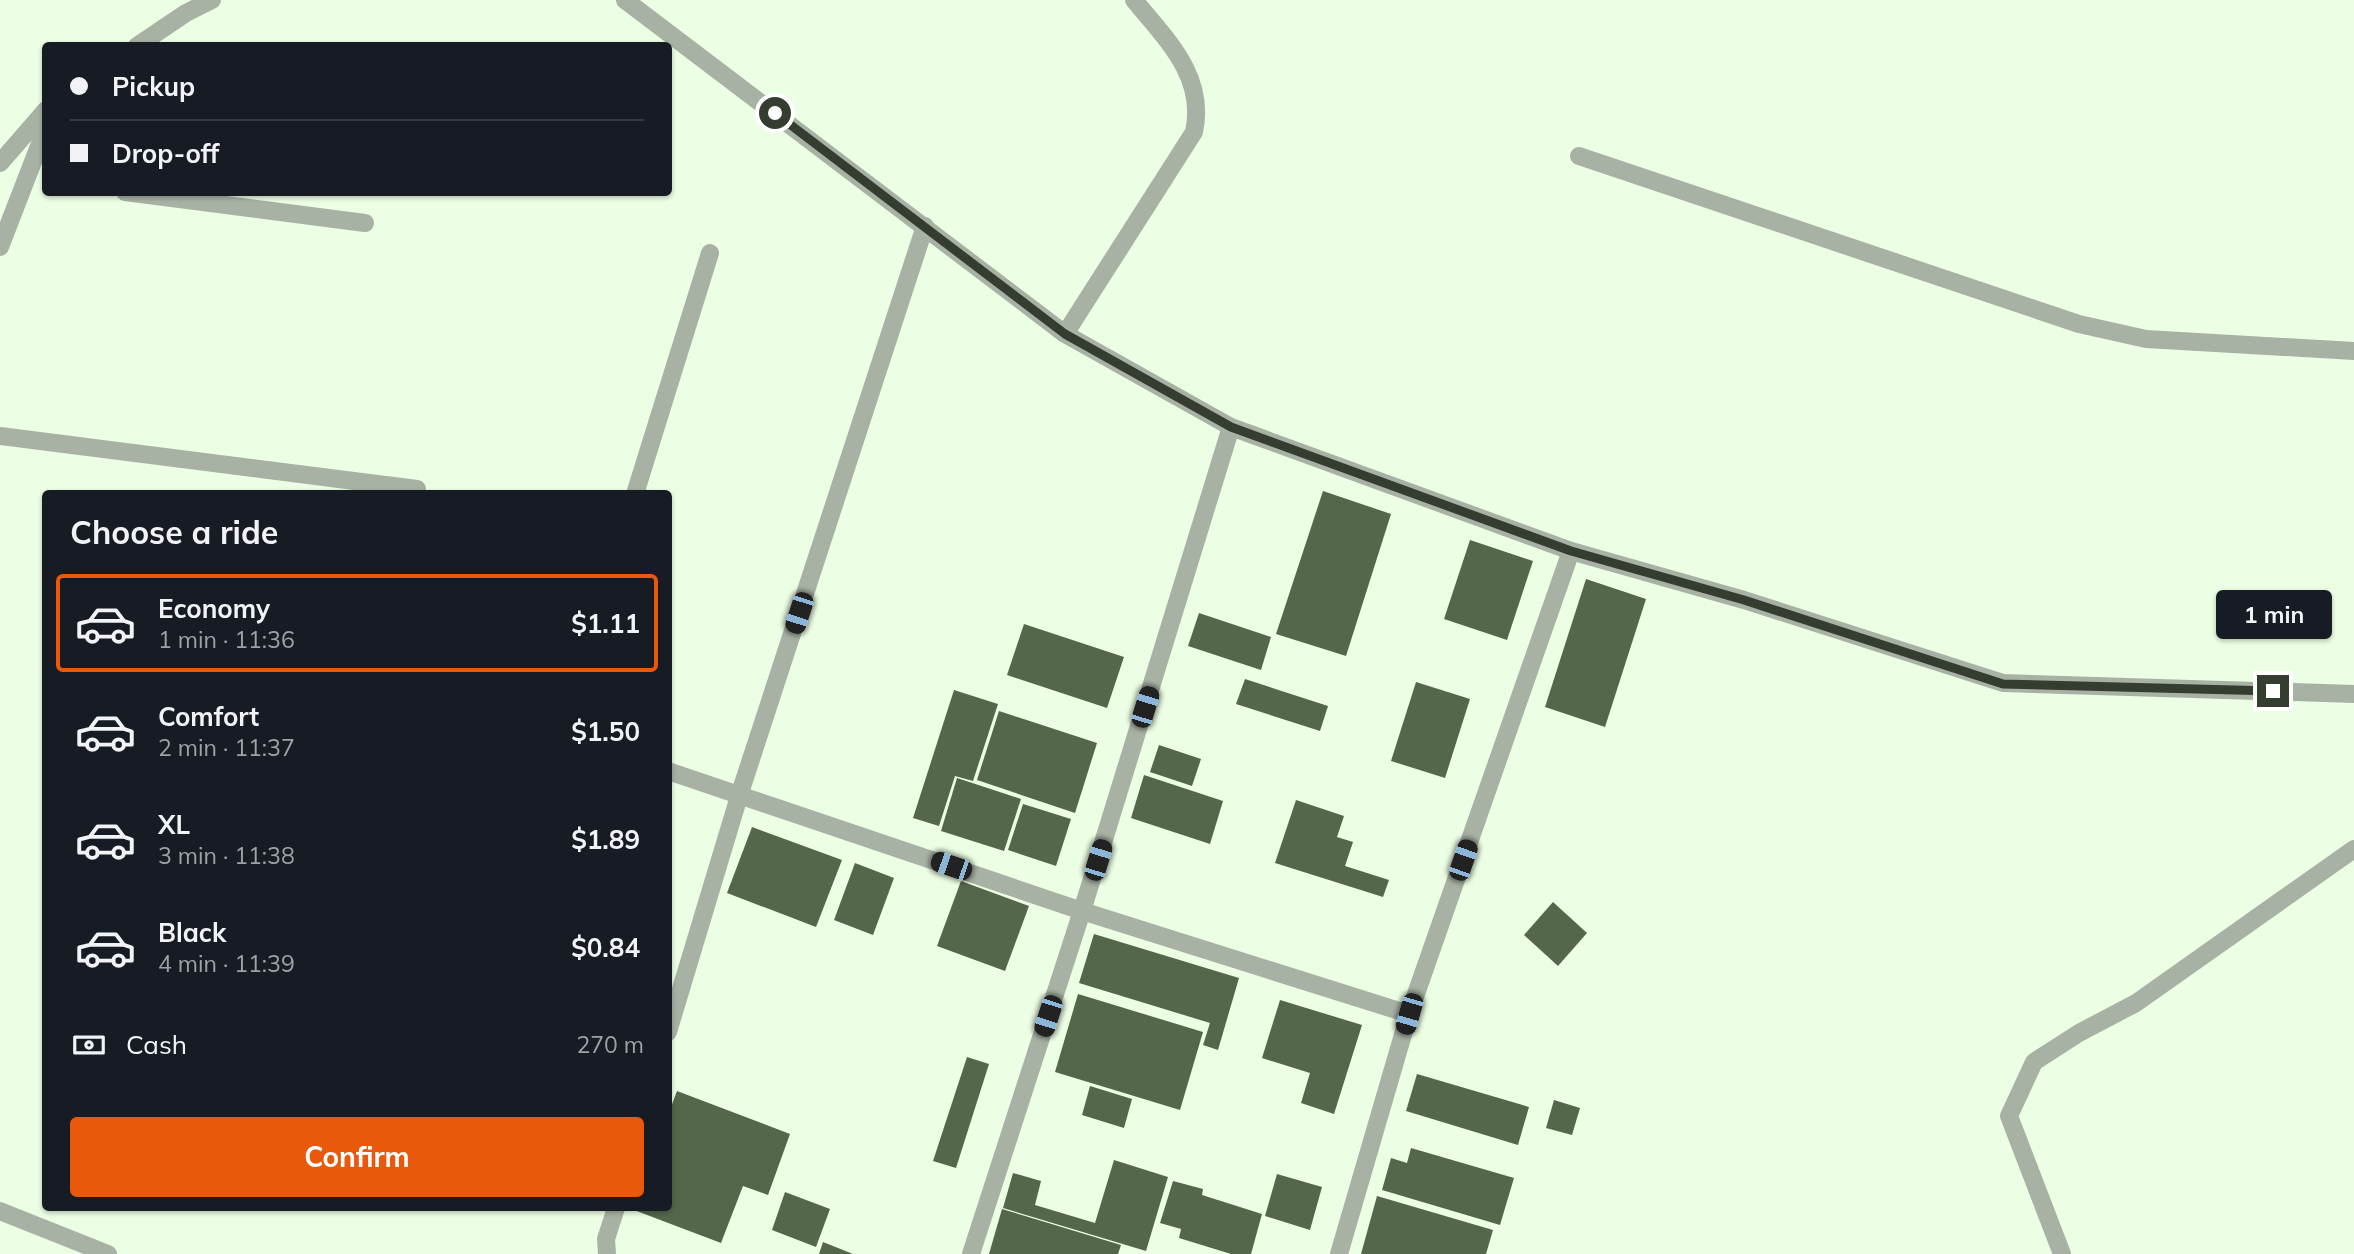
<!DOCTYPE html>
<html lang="en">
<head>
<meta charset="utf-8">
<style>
	:root { --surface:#171b24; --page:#20242c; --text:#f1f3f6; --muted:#9ea1a6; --line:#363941; --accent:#ea580c }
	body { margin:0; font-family:Mulish,sans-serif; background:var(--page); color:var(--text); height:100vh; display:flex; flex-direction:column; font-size:26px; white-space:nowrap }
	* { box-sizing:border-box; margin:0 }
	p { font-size:23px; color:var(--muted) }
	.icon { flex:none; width:38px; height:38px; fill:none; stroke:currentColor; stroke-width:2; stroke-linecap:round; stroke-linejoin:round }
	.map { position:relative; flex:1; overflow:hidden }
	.drawer { position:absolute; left:42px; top:490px; width:630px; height:721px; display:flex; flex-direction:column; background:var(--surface); border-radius:7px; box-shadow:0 2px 5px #0004 }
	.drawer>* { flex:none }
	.guide { position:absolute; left:42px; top:42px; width:630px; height:154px; border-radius:7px; box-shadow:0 2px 5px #0004; display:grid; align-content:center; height:154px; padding:0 28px; background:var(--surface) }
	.end { position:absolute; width:32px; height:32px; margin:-16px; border:9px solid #353d31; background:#fff; box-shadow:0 0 0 4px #fff }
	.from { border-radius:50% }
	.bubble { position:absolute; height:49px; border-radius:7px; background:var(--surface); box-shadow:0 2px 5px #0004; font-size:23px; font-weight:700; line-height:49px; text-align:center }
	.car { position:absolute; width:21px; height:42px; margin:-21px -10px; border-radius:9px; box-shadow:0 0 5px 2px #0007; background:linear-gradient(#222 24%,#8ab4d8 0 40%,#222 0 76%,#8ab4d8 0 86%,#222 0) }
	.guide b { display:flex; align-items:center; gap:24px; height:66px; font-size:26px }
	.guide b+b { border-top:2px solid var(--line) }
	.guide i { width:18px; height:18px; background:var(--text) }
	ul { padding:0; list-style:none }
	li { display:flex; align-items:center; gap:21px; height:98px; margin:0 14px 10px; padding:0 14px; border:4px solid transparent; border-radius:7px }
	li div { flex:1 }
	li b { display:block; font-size:26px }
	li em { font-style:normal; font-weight:700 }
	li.active { border-color:var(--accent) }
	li>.icon { width:63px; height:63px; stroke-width:1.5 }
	h2 { padding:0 28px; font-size:32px; line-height:84px }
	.pay { display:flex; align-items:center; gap:18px; height:77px; padding:0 28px; font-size:26px }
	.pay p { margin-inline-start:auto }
	.cta { display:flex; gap:14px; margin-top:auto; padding:14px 28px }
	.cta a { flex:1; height:80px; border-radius:7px; background:var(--accent); color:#fff; font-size:28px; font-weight:700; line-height:80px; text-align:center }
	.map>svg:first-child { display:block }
	.building { fill:#54674b }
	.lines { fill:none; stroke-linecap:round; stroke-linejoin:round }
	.minor { stroke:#a8b2a4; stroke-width:18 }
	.route { stroke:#353d31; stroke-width:9 }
</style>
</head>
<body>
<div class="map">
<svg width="2354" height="1254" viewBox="0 0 2354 1254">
	<rect width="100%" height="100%" fill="#ecfee4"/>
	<!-- building -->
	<g class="building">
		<path d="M1323,491L1391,514L1346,656L1276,634Z"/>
		<path d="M1470,540L1533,561L1507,640L1444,619Z"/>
		<path d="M1586,579L1646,599L1605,727L1545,707Z"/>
		<path d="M1199,613L1271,637L1261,670L1188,646Z"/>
		<path d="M1024,624L1124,657L1107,708L1007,675Z"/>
		<path d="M1245,679L1328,706L1320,731L1236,704Z"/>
		<path d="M1416,682L1470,699L1445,778L1391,761Z"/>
		<path d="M954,690L998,704L973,781L955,776L939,826L913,818Z"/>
		<path d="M999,711L1097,743L1075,813L977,780Z"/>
		<path d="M1159,745L1201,759L1192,786L1150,772Z"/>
		<path d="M1144,775L1223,801L1210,844L1131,818Z"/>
		<path d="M957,778L1021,799L1004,851L941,831Z"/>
		<path d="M1296,800L1344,816L1337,837L1353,842L1345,866L1389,880L1383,897L1275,863Z"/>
		<path d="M1023,804L1071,819L1056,866L1008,850Z"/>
		<path d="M752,827L842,860L816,927L727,893Z"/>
		<path d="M855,863L894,878L873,935L834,920Z"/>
		<path d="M961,881L1029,906L1005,971L937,946Z"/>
		<path d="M1553,902L1587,933L1558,966L1524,935Z"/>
		<path d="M1094,934L1239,978L1218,1050L1203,1045L1210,1023L1079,983Z"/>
		<path d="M1078,994L1203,1032L1180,1110L1055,1072Z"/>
		<path d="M1280,1000L1362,1025L1334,1114L1301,1103L1310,1073L1262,1058Z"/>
		<path d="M967,1057L989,1064L956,1168L933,1161Z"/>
		<path d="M1417,1074L1529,1107L1518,1145L1406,1111Z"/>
		<path d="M1090,1086L1132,1099L1124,1128L1082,1115Z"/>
		<path d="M677,1091L790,1134L768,1195L743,1186L721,1243L634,1210L635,1208H668V1115Z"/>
		<path d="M1554,1100L1580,1108L1572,1135L1546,1128Z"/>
		<path d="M1411,1148L1514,1178L1500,1225L1382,1190L1391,1158L1407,1163Z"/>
		<path d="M1114,1160L1168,1177L1146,1251L1003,1208L1013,1173L1041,1181L1035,1205L1095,1223Z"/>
		<path d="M1277,1174L1322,1187L1310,1230L1265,1216Z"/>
		<path d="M1173,1181L1203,1189L1202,1195L1262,1214L1251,1254H1231L1179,1238L1181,1229L1160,1223Z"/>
		<path d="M785,1192L830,1209L816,1247L772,1230Z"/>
		<path d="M1377,1196L1493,1230L1486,1254H1361Z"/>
		<path d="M1002,1209L1121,1245L1118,1254H989Z"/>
		<path d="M823,1242L853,1254H819Z"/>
	</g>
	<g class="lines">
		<!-- minor -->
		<g class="minor">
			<path d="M625,0L1065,334L1231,427L1571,551L1744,600L2003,683L2354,694"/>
			<path d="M137,46L186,13L212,0"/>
			<path d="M1579,156L2079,324L2146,339L2354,351"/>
			<path d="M0,163L46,110"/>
			<path d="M125,192L365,223"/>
			<path d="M0,247L46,128"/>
			<path d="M1065,334L1194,132C1206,77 1167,40 1134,0"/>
			<path d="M0,436L417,489"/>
			<path d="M635,494L710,253"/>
			<path d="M668,771L1082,911L1409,1014"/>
			<path d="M668,1032L740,793L925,226"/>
			<path d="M0,1211L108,1254"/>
			<path d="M607,1254L606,1239L616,1208"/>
			<path d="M971,1254L1082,911L1231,427"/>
			<path d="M1339,1254L1409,1014L1571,551"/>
			<path d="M2062,1254L2009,1116L2034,1062L2079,1033L2136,1003L2354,849"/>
		</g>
	</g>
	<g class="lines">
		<!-- route -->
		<path class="route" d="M775,113L1065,334L1231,427L1571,551L1744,600L2003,684L2273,691"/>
	</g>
</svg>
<i class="end from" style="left:775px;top:113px"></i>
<i class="end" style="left:2273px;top:691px"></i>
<div class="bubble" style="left:2216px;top:590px;width:116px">1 min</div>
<i class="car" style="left:799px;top:613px;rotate:198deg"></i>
<i class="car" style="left:1145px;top:707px;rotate:17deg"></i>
<i class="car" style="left:1098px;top:860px;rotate:17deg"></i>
<i class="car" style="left:1463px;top:860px;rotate:19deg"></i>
<i class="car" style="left:951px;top:866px;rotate:289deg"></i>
<i class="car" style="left:1409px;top:1014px;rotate:196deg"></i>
<i class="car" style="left:1048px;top:1016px;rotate:198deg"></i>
<div class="guide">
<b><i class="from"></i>Pickup</b>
<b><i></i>Drop-off</b>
</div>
<section class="drawer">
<h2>Choose a ride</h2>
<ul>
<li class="active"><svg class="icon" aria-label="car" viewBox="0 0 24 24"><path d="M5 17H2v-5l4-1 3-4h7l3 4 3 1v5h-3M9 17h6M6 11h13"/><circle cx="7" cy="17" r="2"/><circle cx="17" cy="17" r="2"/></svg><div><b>Economy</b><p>1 min · 11:36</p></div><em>$1.11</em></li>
<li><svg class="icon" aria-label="car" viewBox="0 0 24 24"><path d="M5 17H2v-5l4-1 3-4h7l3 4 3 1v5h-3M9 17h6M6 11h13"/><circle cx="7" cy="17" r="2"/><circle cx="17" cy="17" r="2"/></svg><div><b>Comfort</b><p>2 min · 11:37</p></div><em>$1.50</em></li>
<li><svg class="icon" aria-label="car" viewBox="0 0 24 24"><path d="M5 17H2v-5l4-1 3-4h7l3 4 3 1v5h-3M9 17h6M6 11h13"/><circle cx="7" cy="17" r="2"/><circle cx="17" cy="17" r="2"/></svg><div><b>XL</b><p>3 min · 11:38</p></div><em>$1.89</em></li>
<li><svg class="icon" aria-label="car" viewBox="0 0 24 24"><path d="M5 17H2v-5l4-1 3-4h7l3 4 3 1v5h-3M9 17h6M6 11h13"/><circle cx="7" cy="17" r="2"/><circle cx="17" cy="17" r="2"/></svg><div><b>Black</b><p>4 min · 11:39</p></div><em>$0.84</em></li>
</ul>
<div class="pay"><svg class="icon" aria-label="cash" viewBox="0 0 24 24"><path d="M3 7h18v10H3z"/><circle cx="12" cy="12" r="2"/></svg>Cash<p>270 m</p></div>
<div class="cta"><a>Confirm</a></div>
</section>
</div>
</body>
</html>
